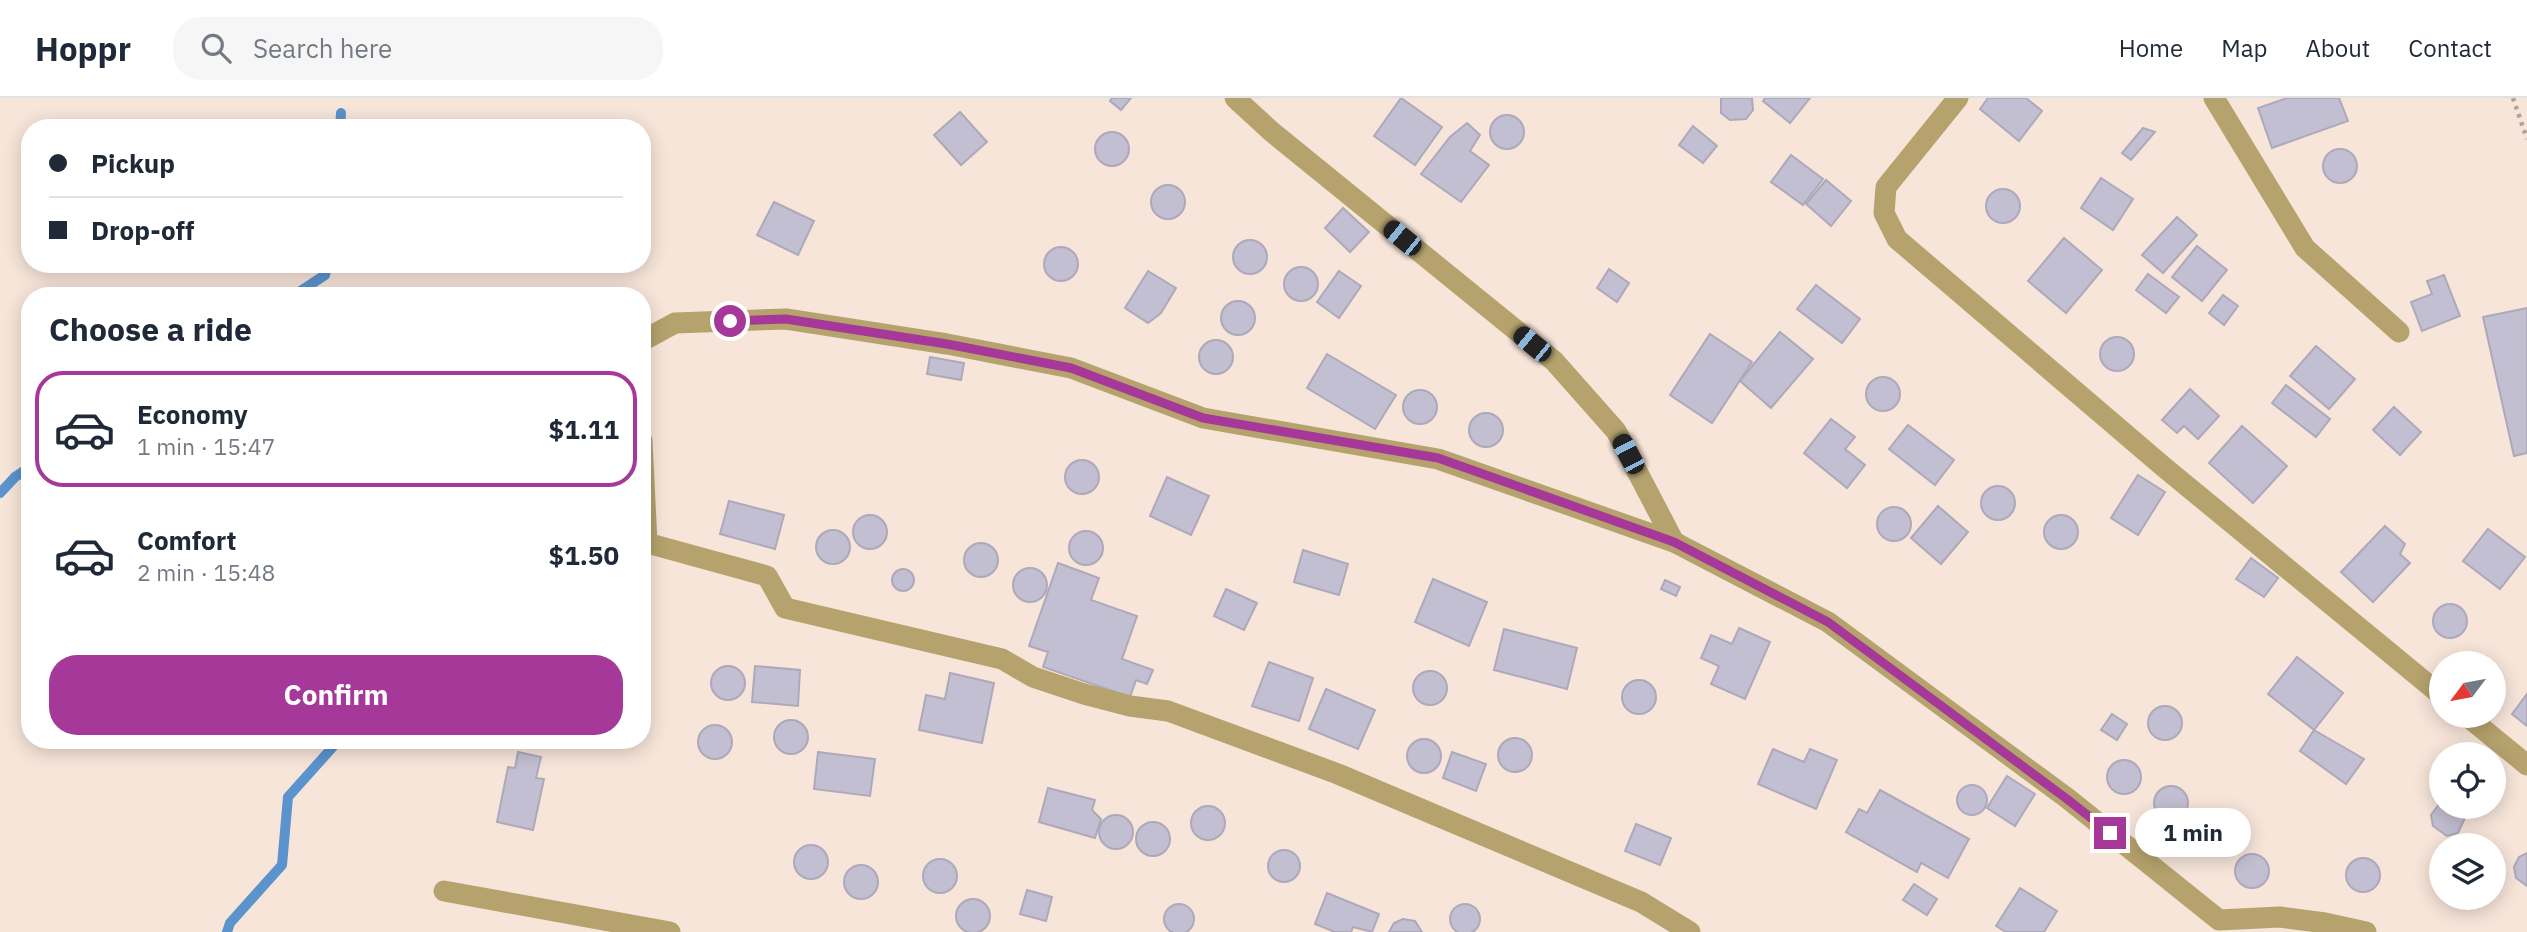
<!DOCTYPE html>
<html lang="en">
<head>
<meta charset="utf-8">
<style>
	:root { --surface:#fff; --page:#f6f6f7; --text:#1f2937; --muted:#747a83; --line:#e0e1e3; --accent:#a53898 }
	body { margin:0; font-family:"IBM Plex Sans",sans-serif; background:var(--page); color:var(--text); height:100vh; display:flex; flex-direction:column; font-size:26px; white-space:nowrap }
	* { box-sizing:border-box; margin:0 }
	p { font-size:23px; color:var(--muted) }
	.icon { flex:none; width:38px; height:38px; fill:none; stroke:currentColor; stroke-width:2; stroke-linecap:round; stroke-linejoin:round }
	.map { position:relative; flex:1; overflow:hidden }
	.details { position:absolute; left:21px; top:189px; width:630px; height:462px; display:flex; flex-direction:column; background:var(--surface); border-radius:28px; box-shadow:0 4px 18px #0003 }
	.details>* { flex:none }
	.guide { position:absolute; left:21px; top:21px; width:630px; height:154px; border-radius:28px; box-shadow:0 4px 18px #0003; display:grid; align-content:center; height:154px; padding:0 28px; background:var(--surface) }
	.needle { width:46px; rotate:238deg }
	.tools { position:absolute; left:2429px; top:553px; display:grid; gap:14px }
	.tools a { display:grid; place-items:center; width:77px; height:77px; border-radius:50%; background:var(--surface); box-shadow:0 4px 18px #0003; font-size:35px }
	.end { position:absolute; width:32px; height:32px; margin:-16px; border:9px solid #a53898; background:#fff; box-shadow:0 0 0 4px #fff }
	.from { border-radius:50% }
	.bubble { position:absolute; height:49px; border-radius:24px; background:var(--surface); box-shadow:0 4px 18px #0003; font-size:23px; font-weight:700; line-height:49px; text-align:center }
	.car { position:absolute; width:21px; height:42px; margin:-21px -10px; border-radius:9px; box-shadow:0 0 5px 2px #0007; background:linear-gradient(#222 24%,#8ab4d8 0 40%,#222 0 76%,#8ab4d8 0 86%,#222 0) }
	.guide b { display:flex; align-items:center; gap:24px; height:66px; font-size:26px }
	.guide b+b { border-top:2px solid var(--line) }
	.guide i { width:18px; height:18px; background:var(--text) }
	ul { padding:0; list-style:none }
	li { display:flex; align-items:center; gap:21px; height:116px; margin:0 14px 10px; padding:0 14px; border:4px solid transparent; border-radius:28px }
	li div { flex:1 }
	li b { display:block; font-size:26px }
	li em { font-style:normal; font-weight:700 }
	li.current { border-color:var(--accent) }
	li>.icon { width:63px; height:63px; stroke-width:1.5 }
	h2 { padding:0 28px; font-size:32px; line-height:84px }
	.action { display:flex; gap:14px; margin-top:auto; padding:14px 28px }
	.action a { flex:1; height:80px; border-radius:28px; background:var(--accent); color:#fff; font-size:28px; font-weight:700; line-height:80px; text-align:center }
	header { display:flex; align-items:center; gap:42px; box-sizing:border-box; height:98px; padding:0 35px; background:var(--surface); border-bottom:2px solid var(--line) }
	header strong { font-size:33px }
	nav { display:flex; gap:38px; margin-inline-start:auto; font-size:24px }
	.search { width:490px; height:63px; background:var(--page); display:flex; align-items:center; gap:18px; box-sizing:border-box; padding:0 24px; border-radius:28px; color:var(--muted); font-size:26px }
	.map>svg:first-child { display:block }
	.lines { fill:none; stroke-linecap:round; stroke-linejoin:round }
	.stream { stroke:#5b93cd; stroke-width:10 }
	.building { fill:#c3bfd2; stroke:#ada9bb; stroke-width:2 }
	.path { stroke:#b0a298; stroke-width:4.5; stroke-dasharray:3.5 5; stroke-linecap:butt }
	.minor { stroke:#b5a26d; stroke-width:21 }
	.route { stroke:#a53898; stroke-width:9 }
</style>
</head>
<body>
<header>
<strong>Hoppr</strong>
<div class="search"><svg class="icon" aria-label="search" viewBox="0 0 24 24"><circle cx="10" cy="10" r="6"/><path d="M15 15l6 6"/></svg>Search here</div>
<nav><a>Home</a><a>Map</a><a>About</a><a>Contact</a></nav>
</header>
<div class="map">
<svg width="2527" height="834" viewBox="0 0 2527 834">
	<rect width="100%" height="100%" fill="#f7e5d9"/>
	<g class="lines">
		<!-- stream -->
		<g class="stream">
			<path d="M340,30L341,15"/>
			<path d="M293,198L325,177L327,166"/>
			<path d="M0,395L15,379L30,369"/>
			<path d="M227,834L230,825L282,767L288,699L339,642"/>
		</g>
	</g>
	<!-- building -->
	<g class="building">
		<path d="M1112,0H1131L1121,12L1110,3Z"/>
		<path d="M1401,0L1442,29L1415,67L1374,38Z"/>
		<path d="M1721,0H1752L1753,12L1746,21L1730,22L1721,15Z"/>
		<path d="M1765,0H1810L1790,25L1763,3Z"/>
		<path d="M1988,0H2026L2042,13L2019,43L1980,11Z"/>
		<path d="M2287,0H2339L2348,23L2272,50L2258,10Z"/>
		<path d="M960,14L987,44L961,67L934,37Z"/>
		<circle cx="1507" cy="34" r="17"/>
		<path d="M1467,25L1480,37L1470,53L1489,67L1461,104L1421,76L1450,39Z"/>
		<path d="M1693,28L1717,48L1703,65L1679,47Z"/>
		<path d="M2143,30L2155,34L2131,62L2122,55Z"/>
		<circle cx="1112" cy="51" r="17"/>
		<circle cx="2340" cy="68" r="17"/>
		<path d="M1791,57L1823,81L1803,107L1771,84Z"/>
		<path d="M2101,80L2133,101L2113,132L2081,110Z"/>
		<path d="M1826,82L1851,103L1831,128L1806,106Z"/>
		<circle cx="1168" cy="104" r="17"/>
		<circle cx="2003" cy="108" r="17"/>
		<path d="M774,104L814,123L798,157L757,137Z"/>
		<path d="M1343,110L1369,134L1350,154L1325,130Z"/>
		<path d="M2177,119L2197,137L2163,175L2142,157Z"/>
		<path d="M2064,140L2102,172L2066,215L2028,183Z"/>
		<circle cx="1250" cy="159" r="17"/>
		<path d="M2197,148L2227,172L2202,203L2172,179Z"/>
		<circle cx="1061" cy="166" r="17"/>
		<circle cx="1301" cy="186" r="17"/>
		<path d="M1609,171L1629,185L1617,204L1597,190Z"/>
		<path d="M1148,173L1176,190L1161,215L1148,225L1125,210Z"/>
		<path d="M1339,173L1361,188L1339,220L1317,204Z"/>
		<path d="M2148,176L2179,199L2166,215L2136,192Z"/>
		<path d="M2444,177L2460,218L2422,233L2411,204L2432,196L2427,183Z"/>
		<path d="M1816,187L1860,221L1842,245L1797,211Z"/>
		<path d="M2223,197L2238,208L2224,227L2209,215Z"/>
		<circle cx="1238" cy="220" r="17"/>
		<path d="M2527,210V355L2514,358L2483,219Z"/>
		<path d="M1780,234L1813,261L1771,310L1740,283Z"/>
		<path d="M1710,236L1752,264L1712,325L1670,297Z"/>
		<circle cx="2117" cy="256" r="17"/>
		<circle cx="1216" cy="259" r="17"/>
		<path d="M2316,248L2355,281L2329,311L2290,278Z"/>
		<path d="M1327,256L1396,297L1375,331L1307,290Z"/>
		<path d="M930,259L964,265L961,282L927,276Z"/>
		<circle cx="1883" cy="296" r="17"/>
		<path d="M2286,287L2330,321L2316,339L2272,305Z"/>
		<path d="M2190,291L2219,318L2198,341L2184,328L2177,335L2162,322Z"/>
		<circle cx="1420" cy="309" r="17"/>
		<path d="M2394,309L2421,334L2400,357L2373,332Z"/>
		<circle cx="1486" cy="332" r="17"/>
		<path d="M1831,321L1855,339L1845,351L1865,367L1847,390L1804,355Z"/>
		<path d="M1908,327L1954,362L1935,387L1889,351Z"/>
		<path d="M2242,328L2287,368L2253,405L2209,365Z"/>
		<circle cx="1082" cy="379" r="17"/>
		<path d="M2138,377L2165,394L2138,437L2111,420Z"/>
		<path d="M1167,379L1209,398L1191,437L1150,418Z"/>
		<circle cx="1998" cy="405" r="17"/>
		<path d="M729,403L784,417L775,451L720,436Z"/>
		<path d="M1938,408L1968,434L1941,466L1911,440Z"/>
		<circle cx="1894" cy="426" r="17"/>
		<circle cx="870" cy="434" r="17"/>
		<circle cx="2061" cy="434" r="17"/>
		<path d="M2385,428L2405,446L2400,456L2410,465L2373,504L2341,474Z"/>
		<path d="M2488,431L2525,459L2500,491L2463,463Z"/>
		<circle cx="833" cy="449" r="17"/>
		<circle cx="1086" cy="450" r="17"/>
		<circle cx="981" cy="462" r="17"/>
		<path d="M1303,452L1348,466L1339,497L1294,484Z"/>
		<path d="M2251,460L2278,480L2264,499L2236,481Z"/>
		<path d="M1058,465L1099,480L1091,502L1137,518L1122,561L1153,572L1147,586L1136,582L1130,599L1043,569L1048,554L1029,548Z"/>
		<circle cx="1030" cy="487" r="17"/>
		<circle cx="903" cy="482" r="11"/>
		<path d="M1433,481L1487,504L1469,548L1415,524Z"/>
		<path d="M1665,482L1680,489L1676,498L1661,491Z"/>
		<path d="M1226,491L1257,505L1244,532L1214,518Z"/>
		<circle cx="2450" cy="523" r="17"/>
		<path d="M1739,530L1770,544L1745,601L1711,586L1719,568L1701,560L1711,537L1732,546Z"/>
		<path d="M1504,531L1577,550L1567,591L1494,572Z"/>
		<path d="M2297,559L2343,595L2314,632L2268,596Z"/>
		<path d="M1269,564L1313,580L1299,623L1252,608Z"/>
		<path d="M755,568L800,572L798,608L752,604Z"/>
		<circle cx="728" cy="585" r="17"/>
		<circle cx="1430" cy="590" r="17"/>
		<path d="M950,575L994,585L982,645L919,632L926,597L945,601Z"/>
		<circle cx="1639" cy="599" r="17"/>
		<path d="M1326,591L1375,612L1358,651L1309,631Z"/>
		<path d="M2527,596V628L2512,616Z"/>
		<circle cx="2165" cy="625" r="17"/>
		<path d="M2112,616L2127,626L2117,642L2101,632Z"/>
		<circle cx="791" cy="639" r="17"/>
		<circle cx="715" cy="644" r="17"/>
		<path d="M2314,632L2364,661L2346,686L2300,653Z"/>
		<circle cx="1515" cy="657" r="17"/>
		<circle cx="1424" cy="658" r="17"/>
		<path d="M1773,651L1804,664L1810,651L1837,662L1816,711L1758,686Z"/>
		<path d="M518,654L541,659L536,680L544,681L533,732L497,724L508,669L515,670Z"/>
		<path d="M818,654L875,661L870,698L814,691Z"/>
		<path d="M1452,654L1486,666L1476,693L1443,680Z"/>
		<circle cx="2124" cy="679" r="17"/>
		<path d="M2007,678L2035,696L2015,728L1987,710Z"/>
		<circle cx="1972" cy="702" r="15"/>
		<circle cx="2171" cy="705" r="17"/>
		<path d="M1048,690L1095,702L1092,712L1101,721L1095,740L1039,724Z"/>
		<path d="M1880,692L1969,741L1948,780L1921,765L1917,774L1846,734L1859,711L1867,715Z"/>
		<path d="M2440,705L2441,709H2461L2465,720L2458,735L2447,738L2433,728L2431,717Z"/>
		<circle cx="1208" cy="725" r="17"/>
		<circle cx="1116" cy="734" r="17"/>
		<circle cx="2215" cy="737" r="17"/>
		<circle cx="1153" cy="741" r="17"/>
		<path d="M1636,726L1671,740L1660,767L1625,753Z"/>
		<circle cx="811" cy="764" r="17"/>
		<circle cx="1284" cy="768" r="16"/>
		<path d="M2527,755V788L2516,780L2514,769L2519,759Z"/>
		<circle cx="2252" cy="773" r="17"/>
		<circle cx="2363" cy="777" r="17"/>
		<circle cx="940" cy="778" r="17"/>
		<circle cx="861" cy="784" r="17"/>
		<path d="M1914,786L1937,801L1927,817L1903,802Z"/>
		<path d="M2020,790L2057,813L2044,834H2006L1996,828Z"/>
		<path d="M1027,792L1052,799L1046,823L1020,816Z"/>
		<path d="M1327,795L1379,816L1372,834L1353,829L1351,834H1335L1315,826Z"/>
		<circle cx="973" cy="818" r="17"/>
		<circle cx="1465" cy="821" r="15"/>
		<circle cx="1179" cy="821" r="15"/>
		<path d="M1403,821L1415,823L1422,834H1389L1394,825Z"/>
	</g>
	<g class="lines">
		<!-- path -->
		<path class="path" d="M2513,0L2527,41"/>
		<!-- minor -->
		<g class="minor">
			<path d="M1235,0L1272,34L1554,263L1616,333L1674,444"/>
			<path d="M1958,0L1886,89L1884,115L1897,141L2165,370L2441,597"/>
			<path d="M2214,0L2305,150L2399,234"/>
			<path d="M642,243L675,225L786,221L947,246L1071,270L1203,320L1438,361L1674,444L1828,524L2067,700L2219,822L2280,819L2325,825L2366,834"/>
			<path d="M642,343L647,445L767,478L785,510L1002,561L1033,579L1084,596L1130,608L1168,613L1338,676L1641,804L1690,834"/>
			<path d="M2467,618L2527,667"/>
			<path d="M444,793L670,834"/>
		</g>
	</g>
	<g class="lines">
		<!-- route -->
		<path class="route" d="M730,223L786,221L947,246L1071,270L1203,320L1438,360L1674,444L1828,524L2067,701L2110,735"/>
	</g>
</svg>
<div class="tools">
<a><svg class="needle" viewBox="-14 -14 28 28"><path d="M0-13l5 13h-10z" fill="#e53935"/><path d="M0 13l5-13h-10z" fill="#747a83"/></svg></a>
<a><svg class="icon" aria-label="locate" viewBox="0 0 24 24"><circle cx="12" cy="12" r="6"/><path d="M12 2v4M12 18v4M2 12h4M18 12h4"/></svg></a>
<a><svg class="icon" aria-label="layers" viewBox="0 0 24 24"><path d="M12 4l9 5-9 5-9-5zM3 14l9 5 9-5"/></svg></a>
</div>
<i class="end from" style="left:730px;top:223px"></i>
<i class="end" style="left:2110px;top:735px"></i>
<div class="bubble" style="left:2135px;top:710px;width:116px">1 min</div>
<i class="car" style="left:1402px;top:140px;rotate:309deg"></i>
<i class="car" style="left:1532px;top:246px;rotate:309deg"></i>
<i class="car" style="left:1628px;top:356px;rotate:332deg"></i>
<div class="guide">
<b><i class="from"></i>Pickup</b>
<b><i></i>Drop-off</b>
</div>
<section class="details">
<h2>Choose a ride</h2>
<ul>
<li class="current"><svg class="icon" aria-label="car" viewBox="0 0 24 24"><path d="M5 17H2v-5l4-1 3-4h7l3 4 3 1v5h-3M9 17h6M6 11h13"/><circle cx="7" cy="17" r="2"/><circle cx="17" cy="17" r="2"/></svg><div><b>Economy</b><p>1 min · 15:47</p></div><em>$1.11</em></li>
<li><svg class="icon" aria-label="car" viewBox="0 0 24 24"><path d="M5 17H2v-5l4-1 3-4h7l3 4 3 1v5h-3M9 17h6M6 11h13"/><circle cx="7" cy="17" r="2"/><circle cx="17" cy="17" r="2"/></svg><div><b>Comfort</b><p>2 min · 15:48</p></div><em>$1.50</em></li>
</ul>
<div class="action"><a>Confirm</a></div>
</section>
</div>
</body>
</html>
